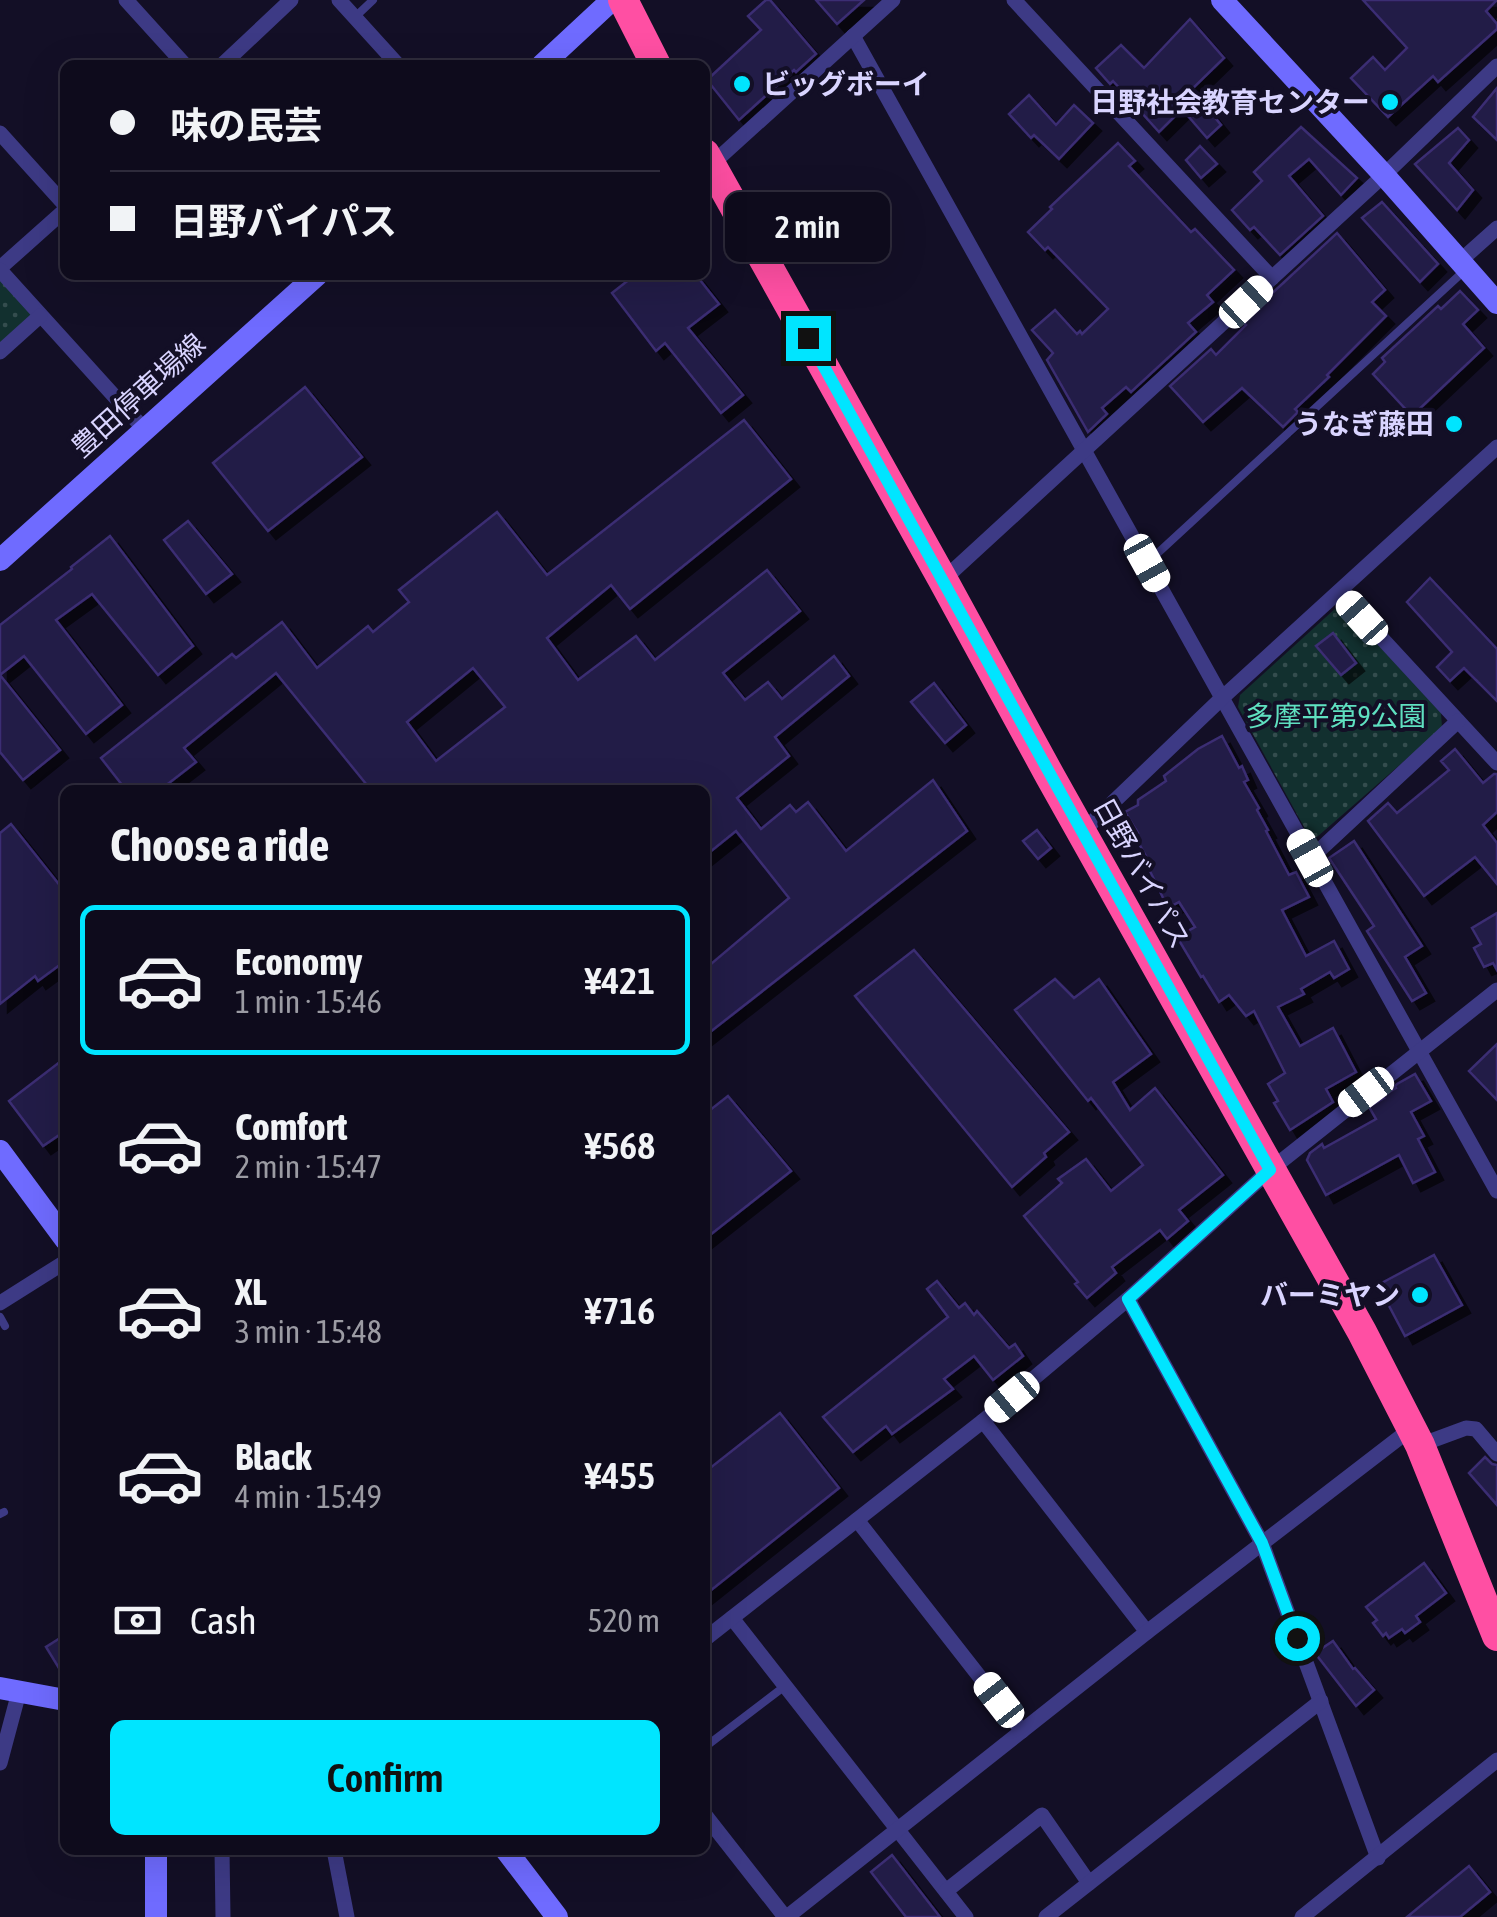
<!DOCTYPE html>
<html lang="en">
<head>
<meta charset="utf-8">
<style>
	:root { --surface:#0e0b1c; --page:#1c1929; --text:#f1f3f6; --muted:#9b9ba3; --line:#2e2b3b; --accent:#00e5ff }
	body { margin:0; font-family:"Asap Condensed","Noto Sans JP",sans-serif; background:var(--page); color:var(--text); height:100vh; display:flex; flex-direction:column; font-size:38px; white-space:nowrap }
	* { box-sizing:border-box; margin:0 }
	p { font-size:32px; color:var(--muted) }
	.icon { flex:none; width:55px; height:55px; fill:none; stroke:currentColor; stroke-width:2; stroke-linecap:round; stroke-linejoin:round }
	.map { position:relative; flex:1; overflow:hidden }
	.panel { position:absolute; left:60px; top:785px; width:650px; height:1070px; display:flex; flex-direction:column; background:var(--surface); border-radius:15px; box-shadow:0 10px 40px #0002,0 0 0 2px var(--line) }
	.panel>* { flex:none }
	.banner { position:absolute; left:60px; top:60px; width:650px; height:220px; border-radius:15px; box-shadow:0 10px 40px #0002,0 0 0 2px var(--line); display:grid; align-content:center; height:220px; padding:0 50px; background:var(--surface) }
	.end { position:absolute; width:45px; height:45px; margin:-22px; border:12px solid #00e5ff; background:#111; box-shadow:0 0 0 5px #111 }
	.from { border-radius:50% }
	.bubble { position:absolute; height:70px; border-radius:15px; background:var(--surface); box-shadow:0 10px 40px #0002,0 0 0 2px var(--line); font-size:32px; font-weight:600; line-height:70px; text-align:center }
	.car { position:absolute; width:30px; height:60px; margin:-30px -15px; border-radius:12px; box-shadow:0 0 8px 2px #0007; background:linear-gradient(#fff 24%,#345 0 40%,#fff 0 76%,#345 0 86%,#fff 0) }
	.banner b { display:flex; align-items:center; gap:35px; height:95px; font-size:38px }
	.banner b+b { border-top:2px solid var(--line) }
	.banner i { width:25px; height:25px; background:var(--text) }
	ul { padding:0; list-style:none }
	li { display:flex; align-items:center; gap:30px; height:150px; margin:0 20px 15px; padding:0 30px; border:5px solid transparent; border-radius:15px }
	li div { flex:1 }
	li b { display:block; font-size:38px }
	li em { font-style:normal; font-weight:600 }
	li.selected { border-color:var(--accent) }
	li>.icon { width:90px; height:90px; stroke-width:1.5 }
	h2 { padding:0 50px; font-size:45px; line-height:120px }
	.pay { display:flex; align-items:center; gap:25px; height:110px; padding:0 50px; font-size:38px }
	.pay p { margin-inline-start:auto }
	.cta { display:flex; gap:20px; margin-top:auto; padding:20px 50px }
	.cta a { flex:1; height:115px; border-radius:15px; background:var(--accent); color:#111; font-size:40px; font-weight:600; line-height:115px; text-align:center }
	.map>svg:first-child { display:block }
	.park { fill:url(#park-dots) }
	.building { fill:#241b47; stroke:#3b2d73; stroke-width:2.5; fill-rule:evenodd; filter:url(#shadow) }
	.lines { fill:none; stroke-linecap:round; stroke-linejoin:round }
	.lane { stroke:#3d3a85; stroke-width:8 }
	.street { stroke:#3d3a85; stroke-width:15 }
	.secondary { stroke:#6f6bff; stroke-width:22 }
	.highway { stroke:#ff4fa3; stroke-width:30 }
	.route { stroke:#00e5ff; stroke-width:12 }
	.poi-dot { fill:#00e5ff; stroke:#130f26; stroke-width:4 }
	.labels { text-anchor:middle; stroke-width:8; stroke-linejoin:round; paint-order:stroke }
	.poi-label { font-size:28px; font-weight:bold; fill:#d9d4ff; stroke:#130f26; text-anchor:end }
	.street-label { font-size:28px; fill:#d9d4ff; stroke:#130f26 }
	.park-label { font-size:28px; fill:#5fe0c0; stroke:#130f26 }
</style>
</head>
<body>
<div class="map">
<svg width="1497" height="1917" viewBox="0 0 1497 1917">
	<defs>
		<pattern id="park-dots" width="8" height="8" patternUnits="userSpaceOnUse" patternTransform="scale(2.5)"><rect width="8" height="8" fill="#12302f"/><path d="M2 2h.1M6 6h.1" fill="none" stroke="#344d4e" stroke-width="1.8" stroke-linecap="round"/></pattern>
		<filter id="shadow"><feDropShadow dx="8" dy="8" stdDeviation="0" flood-color="#0009"/></filter>
	</defs>
	<rect width="100%" height="100%" fill="#130f26"/>
	<!-- park -->
	<g class="park">
		<path d="M0,270L40,316L0,352Z"/>
		<path d="M1337,607L1346,610L1441,713L1442,728L1317,837L1309,836L1238,707L1240,695Z"/>
	</g>
	<!-- building -->
	<g class="building">
		<path d="M766,0H770L816,54L796,72L794,70L739,120L707,80L761,30L748,16Z"/>
		<path d="M816,0H864L837,24Z"/>
		<path d="M1363,0H1497L1486,11L1497,24V29L1438,82L1433,76L1388,117L1351,78L1373,57L1385,70L1407,48Z"/>
		<path d="M1190,19L1224,58L1192,89L1221,125L1207,138L1182,109L1159,132L1113,81L1110,84L1096,68L1121,45L1144,68Z"/>
		<path d="M1497,88V140L1473,117Z"/>
		<path d="M1029,95L1056,125L1074,105L1093,123L1059,159L1034,135L1031,138L1009,114Z"/>
		<path d="M1301,127L1357,178L1341,195L1309,159L1289,176L1323,216L1280,255L1254,227L1250,230L1232,210L1262,181L1254,172Z"/>
		<path d="M1458,128L1469,140L1449,163L1473,190L1457,210L1415,164Z"/>
		<path d="M1118,143L1135,161L1129,166L1191,232L1195,229L1234,270L1207,295L1213,302L1188,323L1196,332L1131,392L1126,387L1102,408L1107,414L1088,432L1047,360L1053,353L1032,330L1055,310L1077,334L1080,331L1082,334L1108,309L1048,247L1045,250L1028,232L1052,209L1050,207Z"/>
		<path d="M1200,146L1217,164L1201,178L1186,160Z"/>
		<path d="M1382,202L1438,264L1420,282L1362,218Z"/>
		<path d="M1337,233L1385,290L1372,302L1386,316L1327,375L1329,377L1295,409L1298,412L1283,427L1242,388L1203,422L1170,386L1211,349L1216,355L1246,325L1244,323L1266,299Z"/>
		<path d="M635,275H696L719,304L688,328L743,395L721,413L665,343L656,351L612,293Z"/>
		<path d="M1460,291L1478,310L1463,324L1484,348L1412,416L1373,374L1385,362L1382,358L1438,306L1441,309Z"/>
		<path d="M305,387L362,457L268,531L213,463Z"/>
		<path d="M744,420L791,479L630,609L611,585L547,638L578,680L636,636L655,660L767,570L800,611L723,673L745,700L768,682L782,699L834,656L849,676L775,737L789,756L737,798L761,829L790,805L796,812L808,802L846,851L933,780L967,831L705,1036V969L789,898L736,831L705,856V790H371L276,673L184,748L196,762L160,790H126L101,758L232,654L236,658L282,622L317,668L368,626L373,632L409,602L399,590L497,512L547,575ZM473,668L505,707L436,761L407,722Z"/>
		<path d="M188,521L232,574L206,594L164,540Z"/>
		<path d="M110,536L193,646L158,675L92,594L56,620L122,705L86,734L24,656L0,675L60,750L23,780L0,752V625L72,569L71,567Z"/>
		<path d="M1430,578L1497,649V701L1464,668L1450,681L1437,667L1452,652L1407,602Z"/>
		<path d="M1333,633L1356,663L1341,675L1316,646Z"/>
		<path d="M934,683L966,725L945,743L911,702Z"/>
		<path d="M1222,736L1239,768L1242,766L1248,780L1244,782L1259,808L1257,810L1268,830L1266,831L1289,875L1296,872L1309,897L1282,910L1306,956L1334,941L1349,969L1334,978L1330,972L1301,989L1304,994L1278,1007L1300,1046L1333,1028L1356,1072L1326,1089L1333,1102L1290,1130L1274,1103L1278,1101L1268,1084L1285,1073L1254,1011L1246,1016L1229,995L1219,1002L1203,976L1201,977L1177,937L1195,927L1179,902L1168,908L1147,865L1150,863L1134,835L1138,833L1125,812L1138,805V800L1166,781L1164,776L1198,749Z"/>
		<path d="M1455,749L1483,783L1494,774H1497V812L1483,825L1497,843V884L1475,857L1424,896L1368,821L1388,803L1397,813L1449,770L1441,761Z"/>
		<path d="M11,824L65,892V961L38,981L35,976L0,1004V833Z"/>
		<path d="M1037,830L1051,848L1038,859L1023,841Z"/>
		<path d="M1354,841L1422,946L1405,957L1426,993L1412,1001L1367,931L1374,926L1329,858Z"/>
		<path d="M1497,913V970L1493,963L1484,967L1474,948L1481,944L1472,928Z"/>
		<path d="M914,950L1069,1132L1044,1153L1046,1157L1012,1187L855,996Z"/>
		<path d="M1055,979L1074,998L1099,979L1151,1054L1113,1082L1130,1110L1155,1088L1223,1175L1179,1210L1188,1221L1167,1239L1160,1230L1112,1267L1116,1273L1087,1298L1075,1284L1078,1282L1024,1216L1062,1183L1058,1179L1086,1159L1111,1191L1143,1165L1091,1098L1088,1101L1015,1010Z"/>
		<path d="M1497,1044V1100L1469,1071Z"/>
		<path d="M65,1058V1131L43,1146L9,1101Z"/>
		<path d="M1415,1074L1431,1101L1411,1112L1424,1136L1418,1139L1435,1172L1413,1183L1399,1155L1326,1195L1307,1160L1310,1153L1322,1144L1324,1148L1376,1119L1369,1107L1384,1098L1382,1096L1396,1088L1395,1086L1397,1084Z"/>
		<path d="M728,1096L791,1171L705,1239V1114Z"/>
		<path d="M1434,1255L1462,1305L1405,1336L1378,1285Z"/>
		<path d="M937,1281L959,1308L965,1303L974,1315L977,1311L1009,1348L1015,1344L1023,1356L993,1380L974,1356L944,1379L953,1389L892,1434L886,1426L853,1452L823,1417L948,1317L927,1289Z"/>
		<path d="M780,1413L839,1488L705,1595V1472Z"/>
		<path d="M1485,1457L1492,1464L1497,1465V1505L1469,1473Z"/>
		<path d="M1424,1563L1446,1593L1416,1616L1420,1622L1405,1633L1402,1629L1389,1638L1386,1633L1383,1636L1373,1623L1377,1620L1366,1607Z"/>
		<path d="M65,1635V1678L46,1647Z"/>
		<path d="M1333,1641L1353,1669L1355,1668L1374,1690L1356,1706L1315,1653Z"/>
		<path d="M892,1855L940,1917H906L871,1872Z"/>
		<path d="M1469,1866L1490,1892L1460,1917H1407Z"/>
	</g>
	<g class="lines">
		<!-- lane -->
		<g class="lane">
			<path d="M354,18L373,0"/>
			<path d="M1147,563L1464,271"/>
			<path d="M0,1317L5,1326"/>
			<path d="M0,1514L4,1512"/>
			<path d="M705,1747L785,1686"/>
		</g>
		<!-- street -->
		<g class="street">
			<path d="M126,0L185,65"/>
			<path d="M339,0L398,65"/>
			<path d="M1014,0L1272,278"/>
			<path d="M853,36L1497,1191"/>
			<path d="M222,65L291,0"/>
			<path d="M0,133L65,205"/>
			<path d="M711,165L893,0"/>
			<path d="M1460,261L1497,228"/>
			<path d="M0,268L65,210"/>
			<path d="M0,270L144,429"/>
			<path d="M0,352L40,316"/>
			<path d="M943,580L1384,175L1497,66"/>
			<path d="M1339,592L1497,763"/>
			<path d="M1082,832L1222,698L1497,447"/>
			<path d="M1311,858L1458,721"/>
			<path d="M1128,1299L1262,1543L1378,1858"/>
			<path d="M0,1303L65,1262"/>
			<path d="M983,1421L1147,1632"/>
			<path d="M1420,1445L1466,1428L1476,1429L1497,1454"/>
			<path d="M857,1520L1022,1731"/>
			<path d="M732,1618L966,1917"/>
			<path d="M705,1639L983,1421L1128,1299L1270,1170L1497,990"/>
			<path d="M0,1763L19,1692"/>
			<path d="M705,1815L785,1917"/>
			<path d="M222,1850L223,1917"/>
			<path d="M334,1850L347,1917"/>
			<path d="M946,1891L1042,1815L1089,1883"/>
			<path d="M787,1917L1147,1632L1412,1428"/>
			<path d="M1046,1917L1321,1701"/>
			<path d="M1302,1917L1497,1760"/>
		</g>
		<!-- secondary -->
		<g class="secondary">
			<path d="M1222,0L1384,175L1497,303"/>
			<path d="M542,65L612,0"/>
			<path d="M0,560L317,275"/>
			<path d="M0,1151L65,1239"/>
			<path d="M0,1688L65,1700"/>
			<path d="M156,1850V1917"/>
			<path d="M506,1850L557,1917"/>
		</g>
		<!-- highway -->
		<g class="highway">
			<path d="M623,0L656,65"/>
			<path d="M705,154L943,580L1050,776L1362,1332L1420,1445L1497,1636"/>
		</g>
	</g>
	<g class="lines">
		<!-- route -->
		<path class="route" d="M808,338L1270,1170L1128,1299L1262,1543L1297,1638"/>
	</g>
	<!-- markers -->
	<g class="poi-dot">
		<circle cx="742" cy="84" r="10"/>
		<circle cx="1390" cy="102" r="10"/>
		<circle cx="1454" cy="424" r="10"/>
		<circle cx="1420" cy="1295" r="10"/>
	</g>
	<g class="labels">
		<!-- poi labels -->
		<g class="poi-label">
			<text x="762" y="94" text-anchor="start">ビッグボーイ</text>
			<text x="1370" y="112">日野社会教育センター</text>
			<text x="1434" y="434">うなぎ藤田</text>
			<text x="1400" y="1305">バーミヤン</text>
		</g>
		<!-- street labels -->
		<g class="street-label">
			<text transform="translate(138 395) rotate(-42)" y="10">豊田停車場線</text>
			<text transform="translate(1142 873) rotate(61)" y="10">日野バイパス</text>
		</g>
		<!-- park labels -->
		<g class="park-label">
			<text x="1336" y="726">多摩平第9公園</text>
		</g>
	</g>
</svg>
<i class="end from" style="left:1297px;top:1638px"></i>
<i class="end" style="left:808px;top:338px"></i>
<div class="bubble" style="left:725px;top:192px;width:165px">2 min</div>
<i class="car" style="left:1246px;top:302px;rotate:47deg"></i>
<i class="car" style="left:1147px;top:563px;rotate:151deg"></i>
<i class="car" style="left:1362px;top:618px;rotate:318deg"></i>
<i class="car" style="left:1310px;top:858px;rotate:331deg"></i>
<i class="car" style="left:1366px;top:1092px;rotate:233deg"></i>
<i class="car" style="left:1012px;top:1397px;rotate:230deg"></i>
<i class="car" style="left:999px;top:1700px;rotate:322deg"></i>
<div class="banner">
<b><i class="from"></i>味の民芸</b>
<b><i></i>日野バイパス</b>
</div>
<section class="panel">
<h2>Choose a ride</h2>
<ul>
<li class="selected"><svg class="icon" aria-label="car" viewBox="0 0 24 24"><path d="M5 17H2v-5l4-1 3-4h7l3 4 3 1v5h-3M9 17h6M6 11h13"/><circle cx="7" cy="17" r="2"/><circle cx="17" cy="17" r="2"/></svg><div><b>Economy</b><p>1 min · 15:46</p></div><em>¥421</em></li>
<li><svg class="icon" aria-label="car" viewBox="0 0 24 24"><path d="M5 17H2v-5l4-1 3-4h7l3 4 3 1v5h-3M9 17h6M6 11h13"/><circle cx="7" cy="17" r="2"/><circle cx="17" cy="17" r="2"/></svg><div><b>Comfort</b><p>2 min · 15:47</p></div><em>¥568</em></li>
<li><svg class="icon" aria-label="car" viewBox="0 0 24 24"><path d="M5 17H2v-5l4-1 3-4h7l3 4 3 1v5h-3M9 17h6M6 11h13"/><circle cx="7" cy="17" r="2"/><circle cx="17" cy="17" r="2"/></svg><div><b>XL</b><p>3 min · 15:48</p></div><em>¥716</em></li>
<li><svg class="icon" aria-label="car" viewBox="0 0 24 24"><path d="M5 17H2v-5l4-1 3-4h7l3 4 3 1v5h-3M9 17h6M6 11h13"/><circle cx="7" cy="17" r="2"/><circle cx="17" cy="17" r="2"/></svg><div><b>Black</b><p>4 min · 15:49</p></div><em>¥455</em></li>
</ul>
<div class="pay"><svg class="icon" aria-label="cash" viewBox="0 0 24 24"><path d="M3 7h18v10H3z"/><circle cx="12" cy="12" r="2"/></svg>Cash<p>520 m</p></div>
<div class="cta"><a>Confirm</a></div>
</section>
</div>
</body>
</html>
